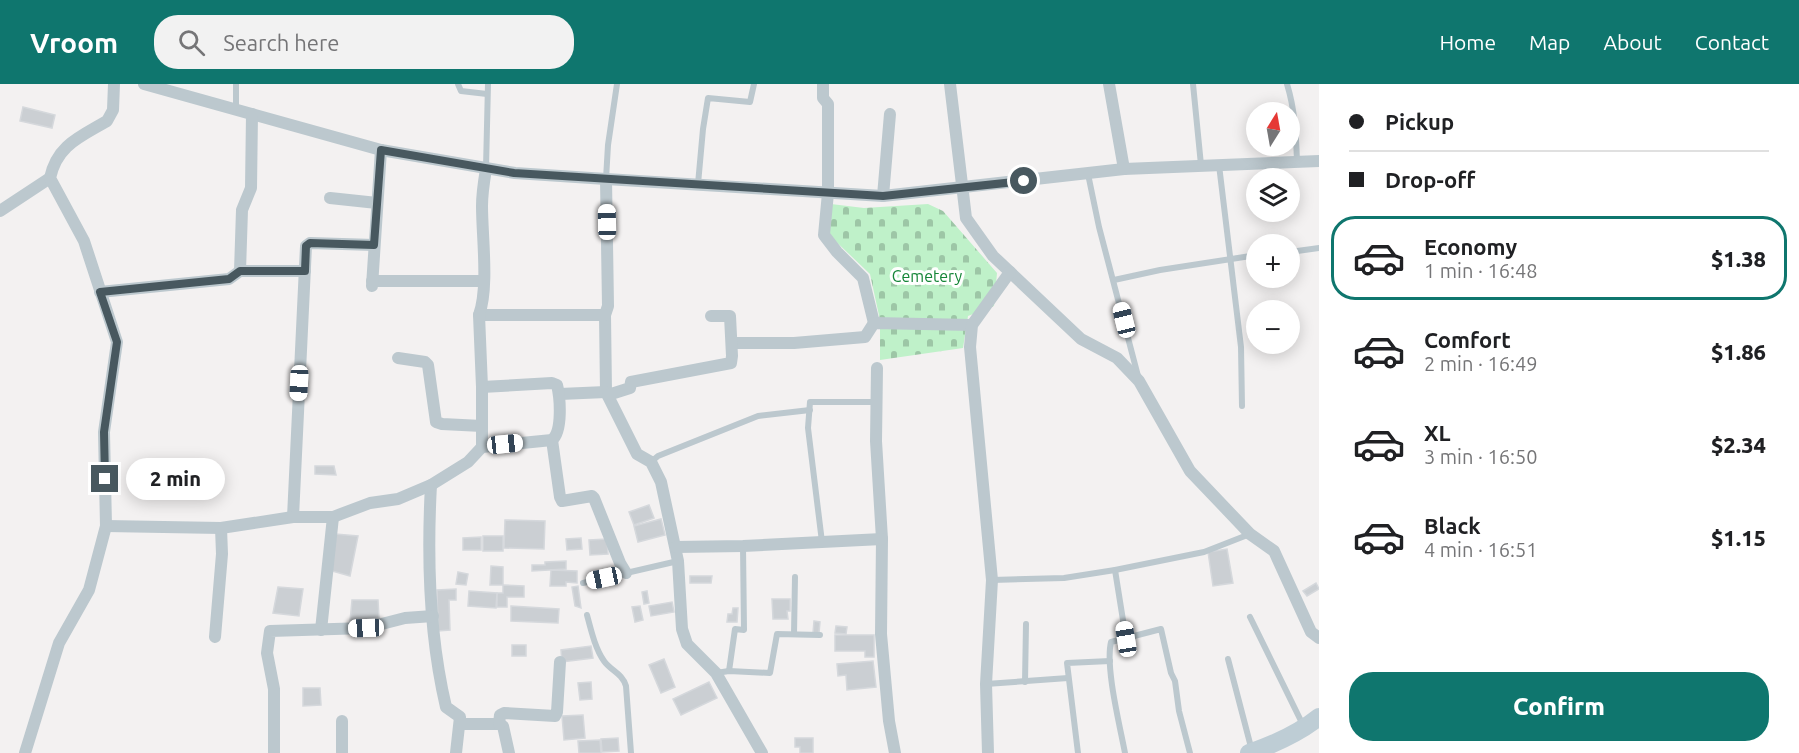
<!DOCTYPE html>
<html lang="en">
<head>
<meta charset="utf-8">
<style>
	:root { --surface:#fff; --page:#f2f2f2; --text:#202124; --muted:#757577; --line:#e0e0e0; --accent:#0f766e }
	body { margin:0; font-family:Ubuntu,sans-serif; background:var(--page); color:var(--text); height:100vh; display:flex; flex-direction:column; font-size:22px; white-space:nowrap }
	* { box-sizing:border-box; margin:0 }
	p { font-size:20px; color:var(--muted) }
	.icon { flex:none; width:33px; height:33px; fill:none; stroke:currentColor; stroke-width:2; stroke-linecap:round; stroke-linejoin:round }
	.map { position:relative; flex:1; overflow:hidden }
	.side { display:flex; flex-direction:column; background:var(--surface); width:480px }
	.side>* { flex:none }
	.top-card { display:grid; align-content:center; height:132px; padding:0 30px; background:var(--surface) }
	.needle { width:39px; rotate:11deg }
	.controls { position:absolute; left:1246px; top:18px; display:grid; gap:12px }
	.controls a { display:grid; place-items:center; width:54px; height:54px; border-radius:50%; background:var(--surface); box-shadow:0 3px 15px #0003; font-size:30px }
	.end { position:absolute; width:27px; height:27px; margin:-14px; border:8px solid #48585f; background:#fff; box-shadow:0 0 0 3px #fff }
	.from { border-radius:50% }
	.bubble { position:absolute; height:42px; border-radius:21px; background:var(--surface); box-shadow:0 3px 15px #0003; font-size:20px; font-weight:800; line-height:42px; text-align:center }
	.car { position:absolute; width:18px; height:36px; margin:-18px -9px; border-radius:8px; box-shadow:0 0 4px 2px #0007; background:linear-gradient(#fff 24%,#345 0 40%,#fff 0 76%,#345 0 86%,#fff 0) }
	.top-card b { display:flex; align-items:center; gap:21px; height:57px; font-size:22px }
	.top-card b+b { border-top:2px solid var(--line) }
	.top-card i { width:15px; height:15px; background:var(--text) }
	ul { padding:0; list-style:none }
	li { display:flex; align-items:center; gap:18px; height:84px; margin:0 12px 9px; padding:0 18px; border:3px solid transparent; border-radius:24px }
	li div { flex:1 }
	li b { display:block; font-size:22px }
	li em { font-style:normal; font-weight:800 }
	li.current { border-color:var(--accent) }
	li>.icon { width:54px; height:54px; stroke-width:1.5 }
	.primary-button { display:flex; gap:12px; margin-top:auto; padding:12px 30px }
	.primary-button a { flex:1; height:69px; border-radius:24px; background:var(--accent); color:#fff; font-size:24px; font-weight:800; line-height:69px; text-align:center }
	header { display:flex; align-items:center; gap:36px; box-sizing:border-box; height:84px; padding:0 30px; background:var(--accent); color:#fff }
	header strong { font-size:28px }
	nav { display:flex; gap:33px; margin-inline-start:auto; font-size:21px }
	.search { width:420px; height:54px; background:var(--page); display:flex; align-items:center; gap:15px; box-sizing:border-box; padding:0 21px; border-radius:24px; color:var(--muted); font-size:22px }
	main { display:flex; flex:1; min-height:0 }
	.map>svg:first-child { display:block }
	.cemetery { fill:url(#cemetery-stones) }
	.building { fill:#cbcfd3; stroke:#d5d8dc; stroke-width:1.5 }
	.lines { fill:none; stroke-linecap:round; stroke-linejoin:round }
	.lane { stroke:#bcc8ce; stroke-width:6 }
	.street { stroke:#bcc8ce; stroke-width:12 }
	.secondary { stroke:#becdd5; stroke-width:18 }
	.route { stroke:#48585f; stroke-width:8 }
	.labels { text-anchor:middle; stroke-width:6; stroke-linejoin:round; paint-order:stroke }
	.park-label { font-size:16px; fill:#148537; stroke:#fff }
</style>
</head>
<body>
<header>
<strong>Vroom</strong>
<div class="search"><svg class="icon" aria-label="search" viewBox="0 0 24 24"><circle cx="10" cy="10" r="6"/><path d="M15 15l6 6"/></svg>Search here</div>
<nav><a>Home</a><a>Map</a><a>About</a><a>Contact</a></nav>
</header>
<main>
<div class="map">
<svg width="1319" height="669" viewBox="0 0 1319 669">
	<defs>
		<pattern id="cemetery-stones" width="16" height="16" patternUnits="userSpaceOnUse" patternTransform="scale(1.5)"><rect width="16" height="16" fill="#bff1c9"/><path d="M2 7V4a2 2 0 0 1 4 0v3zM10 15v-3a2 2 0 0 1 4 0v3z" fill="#9dc6a6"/></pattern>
	</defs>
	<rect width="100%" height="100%" fill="#f3f1f1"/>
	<!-- cemetery -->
	<path class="cemetery" d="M831,120L864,124L928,120L943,127L997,189L994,222L968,232L963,264L880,276V236L870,190L827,149Z"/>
	<!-- building -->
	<g class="building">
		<path d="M23,23L55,31L52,44L20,37Z"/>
		<path d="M315,382H334L336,391L315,390Z"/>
		<path d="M649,421L654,434L634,441L629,428Z"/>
		<path d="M661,435L665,451L638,458L634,442Z"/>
		<path d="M505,436L545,437L544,465L504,464Z"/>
		<path d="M335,450L358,452L350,492L332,487Z"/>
		<rect x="483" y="452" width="20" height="15"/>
		<path d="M481,453V466H463V454Z"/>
		<path d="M581,454L582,465L567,466L566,455Z"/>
		<path d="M607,455L608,470L590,471L589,456Z"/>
		<path d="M1227,465L1233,499L1213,502L1208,468Z"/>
		<path d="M566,477V485L532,487V481H545V478Z"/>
		<path d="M491,482L503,483V501H490Z"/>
		<path d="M551,486L577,487V499L566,498V502H550Z"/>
		<path d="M458,488L468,490L466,501L456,500Z"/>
		<path d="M690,492H712L711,499H690Z"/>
		<path d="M1316,499L1319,505L1307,512L1303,507Z"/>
		<path d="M503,501L524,502V513H507V523H497V509H503Z"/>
		<path d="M578,502L581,524L575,522L572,503Z"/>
		<path d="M278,503L303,505L299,532L273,529Z"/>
		<path d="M456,505V516H449L450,546L438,547L437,506Z"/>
		<path d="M469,507L497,509L496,524L468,522Z"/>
		<path d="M647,507L649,519L644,520L642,508Z"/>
		<path d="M772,515H790V527H787L788,535H773Z"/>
		<path d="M352,516H378L379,534L350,538Z"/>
		<path d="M672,518L674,528L651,532L649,522Z"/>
		<path d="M511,522L559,525L558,539L511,537Z"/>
		<path d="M640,522L643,536L635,538L632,523Z"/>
		<path d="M733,524H738L737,538H727L728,530H732Z"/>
		<path d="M814,537L820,538L819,549H813Z"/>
		<path d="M836,542L847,543L846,550L835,549Z"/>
		<path d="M835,551H874V573H865V567H835Z"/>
		<rect x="512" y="561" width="14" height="11"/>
		<path d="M591,562L593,574L562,578L561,566Z"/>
		<path d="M664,575L675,603L661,609L649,581Z"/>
		<path d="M873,577L876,603L847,606L846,591L838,592L837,580Z"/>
		<path d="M591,598L592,615L580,616L578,599Z"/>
		<path d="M709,598L717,614L681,631L673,615Z"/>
		<path d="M303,604H320L321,621L303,622Z"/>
		<path d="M583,631L585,654L564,656L562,632Z"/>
		<path d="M618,654L619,667L602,668L601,655Z"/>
		<path d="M795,654H813V669H800V663H795Z"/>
		<path d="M600,656L601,669H579L578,657Z"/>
	</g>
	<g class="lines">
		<!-- lane -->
		<g class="lane">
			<path d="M236,0V25"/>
			<path d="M458,0L461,7L487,10"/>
			<path d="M1193,0L1201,81"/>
			<path d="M1287,0C1295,26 1296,50 1297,77"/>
			<path d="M1219,81L1241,263L1242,322"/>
			<path d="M486,84L488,0"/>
			<path d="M1088,90L1099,143L1138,292"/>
			<path d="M606,95L608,61L617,0"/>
			<path d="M698,100L703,45L708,14L750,18L754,0"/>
			<path d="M1290,168L1319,164"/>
			<path d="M1114,196L1160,186L1257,171"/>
			<path d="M651,378L658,372L758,332L810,326"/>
			<path d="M822,458L808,344L810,318H877"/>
			<path d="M1115,486L1126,555"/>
			<path d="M992,496L1064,494L1115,486L1204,468L1250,450"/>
			<path d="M583,499L678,477"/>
			<path d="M587,531C591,546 595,564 604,577C611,587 622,589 626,602L631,669"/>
			<path d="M1250,533L1304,643"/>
			<path d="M794,550L795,493"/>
			<path d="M1228,575L1252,667"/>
			<path d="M729,587L735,545L744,546L743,462"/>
			<path d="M716,589L729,587L770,589L777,550L820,551"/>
			<path d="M1025,598L1026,540"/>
			<path d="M986,600L1068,594"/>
			<path d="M1078,669L1067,579L1110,577"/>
			<path d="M1125,669C1120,642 1105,583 1111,558L1161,545L1171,589L1175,597L1179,627L1190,669"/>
		</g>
		<!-- street -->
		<g class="street">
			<path d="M144,0L381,66L515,89L606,95L883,112L1124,85L1319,77"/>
			<path d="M823,0V14L828,20V109L824,151L837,168L863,194L874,239"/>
			<path d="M950,0L966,134L993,172L1081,255L1117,274L1139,297L1190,387L1250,450L1274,467L1311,548L1319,554"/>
			<path d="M1109,0L1124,85"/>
			<path d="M606,95L608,222L605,231L606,308L637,370L651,378L661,398L678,477L682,545L687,560L716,589L762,669"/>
			<path d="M883,112L890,30"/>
			<path d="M330,114L377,119"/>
			<path d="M0,127L50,94"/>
			<path d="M240,187L242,126L251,104L252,30"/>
			<path d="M372,197H484"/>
			<path d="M372,202L381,66"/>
			<path d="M100,208L229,195L240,187H305"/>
			<path d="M479,231H605"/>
			<path d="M732,259H794L865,253L874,239L972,241"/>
			<path d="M398,274L425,278L428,281L436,338L442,340L482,342"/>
			<path d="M877,284L876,357L882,455L881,550L889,637L895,669"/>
			<path d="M560,310L606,308"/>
			<path d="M608,311L630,304L631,298L731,279L732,272L730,232H711"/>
			<path d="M552,356L560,413L562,417L592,412L594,414L620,479L626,489"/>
			<path d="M482,363L552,356C563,347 560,313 557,301L552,299L482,303"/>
			<path d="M431,401C427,474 429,551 446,623L460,633L456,669"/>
			<path d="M293,433L306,162L310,159L374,161"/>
			<path d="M106,442L221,444"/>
			<path d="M676,463L743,462L882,455"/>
			<path d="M321,546L333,433"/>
			<path d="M215,553L222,470L221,444L293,433H333L370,419L398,415L431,401L468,378L482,363V303L479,231C489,203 482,153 482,122C482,110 484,97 486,85"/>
			<path d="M342,637V669"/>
			<path d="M461,640H499L503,642L509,669"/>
			<path d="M499,640L500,631L504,629L555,632L557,628L560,578"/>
			<path d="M25,669L59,559L89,506L106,442L104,348L117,258L84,157L50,94C57,61 80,53 107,37L113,26L114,0"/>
			<path d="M274,669V605L267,569L270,547L366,544L405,534L433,532"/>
			<path d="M988,669L986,600L992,496L970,263L972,241L1010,188"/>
		</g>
		<!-- secondary -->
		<path class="secondary" d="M1249,669C1275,660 1298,650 1319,633"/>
	</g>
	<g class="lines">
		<!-- route -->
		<path class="route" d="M105,395L104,348L117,258L100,208L229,195L240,187H305L306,162L310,159L374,161L381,66L514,89L883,112L1024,97"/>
	</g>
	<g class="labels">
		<!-- park labels -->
		<g class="park-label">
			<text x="927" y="198">Cemetery</text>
		</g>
	</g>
</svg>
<div class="controls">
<a><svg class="needle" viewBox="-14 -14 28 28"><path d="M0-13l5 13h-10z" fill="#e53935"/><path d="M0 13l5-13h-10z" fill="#757577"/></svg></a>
<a><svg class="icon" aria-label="layers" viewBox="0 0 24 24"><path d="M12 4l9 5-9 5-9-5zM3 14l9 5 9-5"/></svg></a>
<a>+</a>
<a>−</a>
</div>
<i class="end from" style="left:1024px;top:97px"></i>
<i class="end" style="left:105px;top:395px"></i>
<div class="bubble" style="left:126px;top:374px;width:99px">2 min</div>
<i class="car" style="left:607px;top:138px;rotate:359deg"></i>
<i class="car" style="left:1124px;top:236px;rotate:346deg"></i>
<i class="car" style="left:299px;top:299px;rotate:183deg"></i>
<i class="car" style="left:505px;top:360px;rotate:84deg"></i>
<i class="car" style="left:604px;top:494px;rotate:258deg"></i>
<i class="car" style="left:366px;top:544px;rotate:268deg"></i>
<i class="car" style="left:1126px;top:555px;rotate:351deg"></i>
</div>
<section class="side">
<div class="top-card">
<b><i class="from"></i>Pickup</b>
<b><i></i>Drop-off</b>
</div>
<ul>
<li class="current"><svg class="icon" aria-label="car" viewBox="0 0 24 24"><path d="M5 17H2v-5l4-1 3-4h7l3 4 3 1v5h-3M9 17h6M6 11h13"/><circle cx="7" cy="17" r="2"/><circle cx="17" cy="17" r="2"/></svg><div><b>Economy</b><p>1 min · 16:48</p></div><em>$1.38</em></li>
<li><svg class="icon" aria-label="car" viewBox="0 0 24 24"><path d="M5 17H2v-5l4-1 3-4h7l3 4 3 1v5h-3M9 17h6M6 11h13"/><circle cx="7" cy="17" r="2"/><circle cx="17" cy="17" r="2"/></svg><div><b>Comfort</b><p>2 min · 16:49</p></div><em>$1.86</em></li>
<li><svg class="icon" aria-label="car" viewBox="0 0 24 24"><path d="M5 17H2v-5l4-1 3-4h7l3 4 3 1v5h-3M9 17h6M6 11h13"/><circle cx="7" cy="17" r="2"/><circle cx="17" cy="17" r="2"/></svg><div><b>XL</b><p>3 min · 16:50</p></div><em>$2.34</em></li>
<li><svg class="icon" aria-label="car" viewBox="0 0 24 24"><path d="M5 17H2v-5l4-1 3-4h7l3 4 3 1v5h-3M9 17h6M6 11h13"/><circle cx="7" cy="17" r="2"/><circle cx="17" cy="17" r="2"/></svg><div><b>Black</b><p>4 min · 16:51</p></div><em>$1.15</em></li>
</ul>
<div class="primary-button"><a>Confirm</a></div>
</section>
</main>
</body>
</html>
